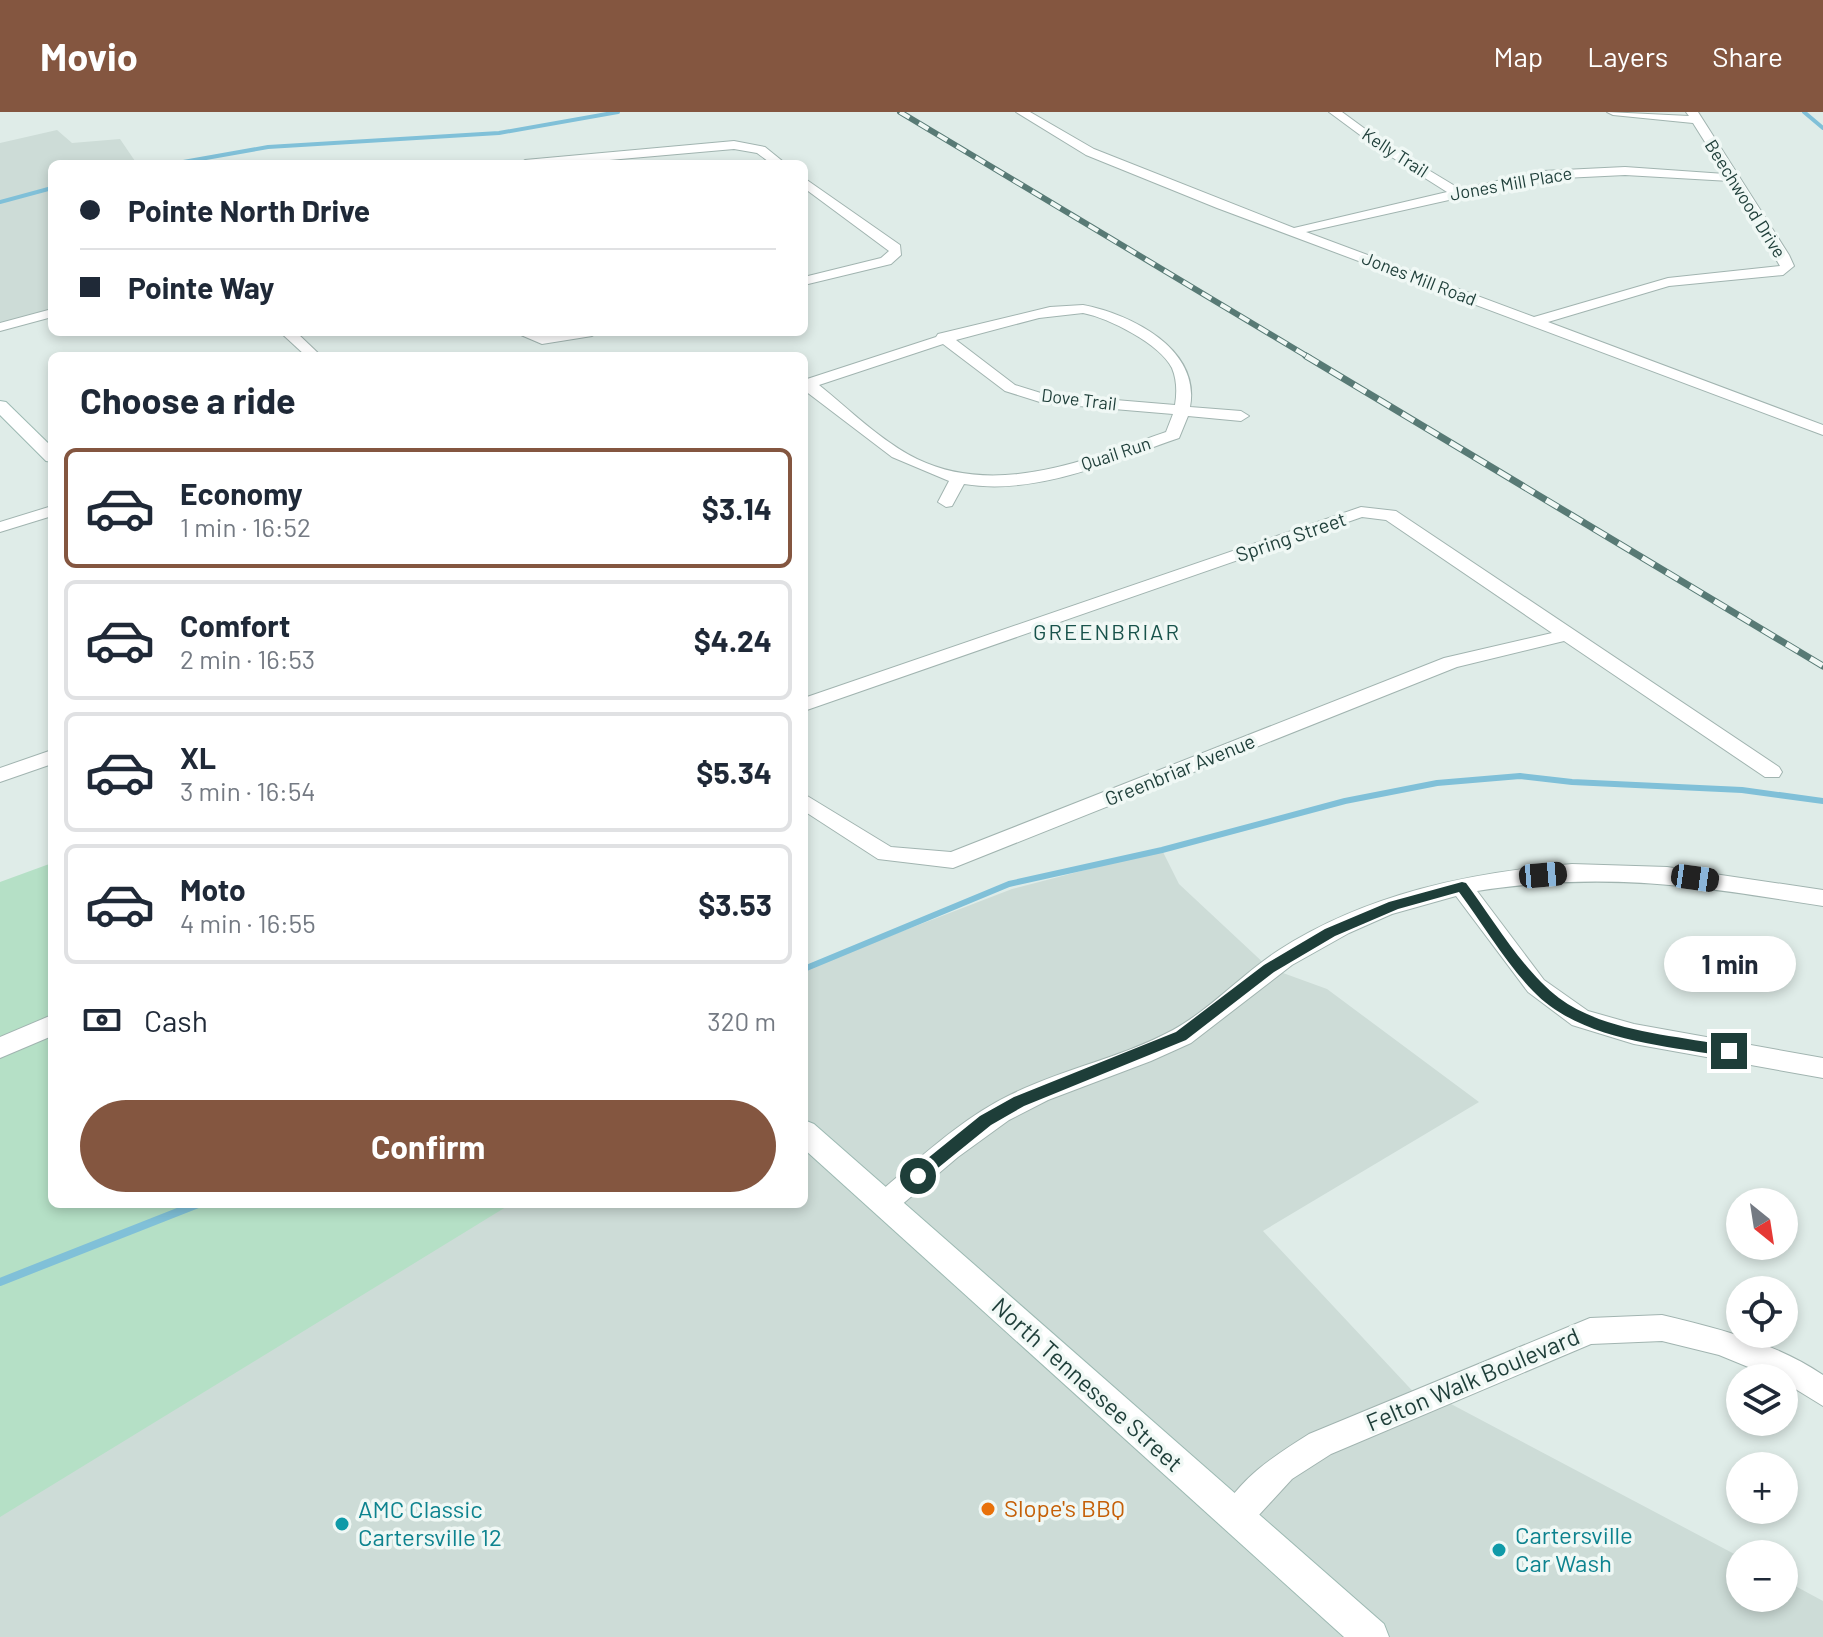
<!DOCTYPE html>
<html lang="en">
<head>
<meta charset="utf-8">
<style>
	:root { --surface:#fff; --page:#f6f6f7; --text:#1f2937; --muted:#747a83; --line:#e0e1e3; --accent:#845640 }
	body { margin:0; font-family:Barlow,sans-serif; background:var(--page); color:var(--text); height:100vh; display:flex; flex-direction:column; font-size:30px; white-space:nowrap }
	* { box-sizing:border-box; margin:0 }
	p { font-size:26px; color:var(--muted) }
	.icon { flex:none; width:44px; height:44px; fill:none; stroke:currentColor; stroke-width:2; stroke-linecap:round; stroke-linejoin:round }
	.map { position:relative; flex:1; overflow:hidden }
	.panel { position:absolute; left:48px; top:240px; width:760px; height:856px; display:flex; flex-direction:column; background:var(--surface); border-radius:12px; box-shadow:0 4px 12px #0003 }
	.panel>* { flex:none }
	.hud { position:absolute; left:48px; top:48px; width:760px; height:176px; border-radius:12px; box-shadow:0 4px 12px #0003; display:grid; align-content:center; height:176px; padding:0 32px; background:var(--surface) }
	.needle { width:52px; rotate:150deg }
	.tools { position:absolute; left:1726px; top:1076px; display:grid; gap:16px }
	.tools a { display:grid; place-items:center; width:72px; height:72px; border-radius:50%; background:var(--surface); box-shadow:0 4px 12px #0003; font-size:40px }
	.end { position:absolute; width:36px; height:36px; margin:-18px; border:10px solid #1e3e39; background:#fff; box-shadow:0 0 0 4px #fff }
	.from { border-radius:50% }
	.bubble { position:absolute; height:56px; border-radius:28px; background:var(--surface); box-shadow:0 4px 12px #0003; font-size:26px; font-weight:700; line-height:56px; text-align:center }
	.car { position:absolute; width:24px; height:48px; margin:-24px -12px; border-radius:10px; box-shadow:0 0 6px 2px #0007; background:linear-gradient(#222 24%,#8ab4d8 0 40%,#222 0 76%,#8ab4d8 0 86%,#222 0) }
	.hud b { display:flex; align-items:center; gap:28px; height:76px; font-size:30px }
	.hud b+b { border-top:2px solid var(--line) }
	.hud i { width:20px; height:20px; background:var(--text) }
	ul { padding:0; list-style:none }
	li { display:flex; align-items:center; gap:24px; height:120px; margin:0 16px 12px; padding:0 16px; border:4px solid var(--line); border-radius:12px }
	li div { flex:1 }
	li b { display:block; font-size:30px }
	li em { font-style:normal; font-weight:700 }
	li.current { border-color:var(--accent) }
	li>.icon { width:72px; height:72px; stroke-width:1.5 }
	h2 { padding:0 32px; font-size:36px; line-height:96px }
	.pay { display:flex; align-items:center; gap:20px; height:88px; padding:0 32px; font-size:30px }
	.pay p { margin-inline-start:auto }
	.primary-button { display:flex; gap:16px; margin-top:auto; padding:16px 32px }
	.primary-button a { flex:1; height:92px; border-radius:48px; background:var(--accent); color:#fff; font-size:32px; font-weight:700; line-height:92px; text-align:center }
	header { display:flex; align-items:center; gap:48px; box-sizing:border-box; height:112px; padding:0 40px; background:var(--accent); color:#fff }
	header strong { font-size:38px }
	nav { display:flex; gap:44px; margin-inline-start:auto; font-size:28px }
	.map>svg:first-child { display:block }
	.built { fill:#cddcd7 }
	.green { fill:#b5e0c6 }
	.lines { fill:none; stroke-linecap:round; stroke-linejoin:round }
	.stream-far2 { stroke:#80c0d8; stroke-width:4 }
	.stream-far1 { stroke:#80c0d8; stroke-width:6 }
	.stream { stroke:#80c0d8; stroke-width:8 }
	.minor-casing { stroke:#a1b4b0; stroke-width:2 }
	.secondary-casing { stroke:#9cb9b2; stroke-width:2 }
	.minor { fill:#fff; fill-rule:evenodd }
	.secondary { fill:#fff; fill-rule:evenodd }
	.rail-far1-casing { stroke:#587a75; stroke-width:6 }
	.rail-casing { stroke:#587a75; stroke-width:7 }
	.rail-far1 { stroke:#f0f8f5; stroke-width:4; stroke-dasharray:11; stroke-linecap:butt }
	.rail { stroke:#f0f8f5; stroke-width:5; stroke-dasharray:14; stroke-linecap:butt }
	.route { fill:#1e3e39 }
	.food-dot { fill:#e8710a; stroke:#f0f8f5; stroke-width:3 }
	.culture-dot { fill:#0f9aa8; stroke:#f0f8f5; stroke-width:3 }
	.labels { text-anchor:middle; stroke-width:7; stroke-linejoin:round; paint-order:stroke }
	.far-street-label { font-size:18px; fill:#1e3e39; stroke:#f0f8f5 }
	.street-label { font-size:20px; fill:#1e3e39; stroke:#f0f8f5 }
	.neighbourhood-label { font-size:22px; letter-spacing:2px; fill:#18524b; stroke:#f0f8f5 }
	.near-street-label { font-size:24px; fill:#1e3e39; stroke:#f0f8f5 }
	.near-food-label { font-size:24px; fill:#c56008; stroke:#f0f8f5; text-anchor:start }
	.near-culture-label { font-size:24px; fill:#0d838f; stroke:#f0f8f5; text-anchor:start }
</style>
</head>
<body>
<header>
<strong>Movio</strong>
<nav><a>Map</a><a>Layers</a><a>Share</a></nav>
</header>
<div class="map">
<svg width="1823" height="1525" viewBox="0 0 1823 1525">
	<rect width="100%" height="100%" fill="#dfece8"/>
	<!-- built -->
	<g class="built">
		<path d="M57,18L72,31L120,27L137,52H52V201L0,215V31Z"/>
		<path d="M1162,738L1179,772L1269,856L1327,877L1479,990L1263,1119L1421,1288L1343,1338L1434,1283L1740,1445V1486H1784V1468L1823,1489V1525H0V1403L480,1092H804V857L1012,777Z"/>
	</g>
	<!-- green -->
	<path class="green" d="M52,751V1092H511L0,1405V770Z"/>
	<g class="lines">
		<!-- stream-far2 -->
		<g class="stream-far2">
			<path d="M1804,0L1823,16"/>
			<path d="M172,52L268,35L499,21L618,0"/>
			<path d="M0,90L52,76"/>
		</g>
		<!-- stream-far1 -->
		<path class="stream-far1" d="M804,857L1009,772L1162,738L1345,689L1437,671L1520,664L1572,670L1742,678L1823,689"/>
		<!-- stream -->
		<path class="stream" d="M0,1170L198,1092"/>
		<!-- minor casing -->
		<g class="minor-casing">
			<g id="minor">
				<path d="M1016,0H1030L1094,37L1294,116L1447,80L1379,37L1329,0H1342L1387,33L1460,77L1543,59L1625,55L1725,62L1693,11L1613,3L1607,0L1689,4L1686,0H1698L1789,143L1794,154L1783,163L1669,174L1548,210L1823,313V323L1217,96L1086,43ZM1625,63L1730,69L1780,154L1668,166L1534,205L1306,120L1543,67Z"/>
				<path d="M734,29L765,35L786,52H772L757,41L734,37L564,52H519L525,48Z"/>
				<path d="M804,66L900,133L901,143L891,152L804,173V165L881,146L889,139L804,76Z"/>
				<path d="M1083,193C1131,202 1201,237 1190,295L1241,299L1249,304L1241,309L1188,304L1179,326C1112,349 1036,384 964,372L952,394L946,395L938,390L949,369L892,345L804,278V268L936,225L938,222L1050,195ZM1083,201C1109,206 1160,232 1172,256C1177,268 1177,281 1175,293L1044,282L1015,273L956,228L1039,206ZM943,232L1005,279L1043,291L1173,302L1166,320C1088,347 998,386 917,347C881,329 850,298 819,273Z"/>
				<path d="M52,197V205L0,219V211Z"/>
				<path d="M280,220H296L318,241L316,244H306Z"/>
				<path d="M514,220L543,223L599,220L592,224L542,232Z"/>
				<path d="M52,394V404L0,420V410Z"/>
				<path d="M1361,395L1396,399L1779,655L1782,660L1779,665H1765L1564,529L1457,555L953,756L878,747L804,699V682L891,735L951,740L1444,546L1552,521L1386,408L1362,405L804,599V586Z"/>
				<path d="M52,638V652L0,670V656Z"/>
				<path d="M1572,752L1667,755L1823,778V794C1698,774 1604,759 1477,779L1544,868L1588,899L1634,912L1823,946V966L1634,932L1572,913L1528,880L1456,784L1392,802L1349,821L1292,853L1191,931L1151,949L1048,988L1009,1008L958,1045L893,1100L884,1104L875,1100L871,1092L875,1084C918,1048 959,1008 1010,983C1062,957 1121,946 1173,918C1212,896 1242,862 1279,838C1367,782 1470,760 1572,752Z"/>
				<path d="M52,903V924L0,946V925Z"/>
				<path d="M1662,1203C1717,1216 1776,1231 1823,1263V1294L1784,1270V1266H1775L1719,1243L1662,1229L1591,1232L1331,1342L1292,1367L1247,1416L1236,1421L1225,1416L1220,1405C1236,1368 1277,1342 1309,1322L1590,1206Z"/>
			</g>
		</g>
		<!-- secondary casing -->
		<g class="secondary-casing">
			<g id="secondary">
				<path d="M0,289L6,290L52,335V350L46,349L0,303Z"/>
				<path d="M804,1008L814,1012L1384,1512L1389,1525H1344L804,1037Z"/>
			</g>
		</g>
		<!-- minor -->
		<use href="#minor" class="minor"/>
		<!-- secondary -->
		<use href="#secondary" class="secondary"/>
		<!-- rail-far1 casing -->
		<g class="rail-far1-casing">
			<path id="rail-far1" d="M900,0L1310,246"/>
		</g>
		<!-- rail casing -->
		<g class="rail-casing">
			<path id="rail" d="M1306,244L1823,554"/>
		</g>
		<!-- rail-far1 -->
		<use href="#rail-far1" class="rail-far1"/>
		<!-- rail -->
		<use href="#rail" class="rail"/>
	</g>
	<!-- route -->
	<path class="route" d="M1462,770L1466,771C1493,807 1523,859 1559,886C1605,920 1674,923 1729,934L1734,935V943L1729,945C1664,933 1581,929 1533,879C1505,850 1483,812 1459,780L1398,797L1335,824L1274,860L1186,928L1024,994L991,1013L923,1068H912V1059L980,1004L1014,985L1176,920L1264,853L1325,817L1389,790Z"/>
	<!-- markers -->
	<circle class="food-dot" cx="988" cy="1397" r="8"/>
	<g class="culture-dot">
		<circle cx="342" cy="1412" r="8"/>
		<circle cx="1499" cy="1438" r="8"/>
	</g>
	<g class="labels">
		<!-- far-street labels -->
		<g class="far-street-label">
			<text transform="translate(1395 41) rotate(33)" y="6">Kelly Trail</text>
			<text transform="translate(1511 72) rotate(-10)" y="6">Jones Mill Place</text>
			<text transform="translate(1745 87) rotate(58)" y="6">Beechwood Drive</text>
			<text transform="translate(1419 167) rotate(21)" y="6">Jones Mill Road</text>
			<text transform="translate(1079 288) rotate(7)" y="6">Dove Trail</text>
			<text transform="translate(1116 342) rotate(-18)" y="6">Quail Run</text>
		</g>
		<!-- street labels -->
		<g class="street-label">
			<text transform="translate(1291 425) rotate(-19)" y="7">Spring Street</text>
			<text transform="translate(1180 658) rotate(-22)" y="7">Greenbriar Avenue</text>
		</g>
		<!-- neighbourhood labels -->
		<g class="neighbourhood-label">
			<text x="1107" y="528">GREENBRIAR</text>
		</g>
		<!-- near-street labels -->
		<g class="near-street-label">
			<text transform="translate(1473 1268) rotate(-23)" y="8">Felton Walk Boulevard</text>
			<text transform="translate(1087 1273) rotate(42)" y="8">North Tennessee Street</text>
		</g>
		<!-- near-food labels -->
		<g class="near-food-label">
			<text x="1004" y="1405">Slope's BBQ</text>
		</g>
		<!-- near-culture labels -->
		<g class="near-culture-label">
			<text x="358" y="1406">AMC Classic<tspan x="358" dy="28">Cartersville 12</tspan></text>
			<text x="1515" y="1432">Cartersville<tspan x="1515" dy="28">Car Wash</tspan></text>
		</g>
	</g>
</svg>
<div class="tools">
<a><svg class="needle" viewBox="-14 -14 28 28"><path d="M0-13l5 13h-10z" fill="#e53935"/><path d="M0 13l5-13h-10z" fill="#747a83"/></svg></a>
<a><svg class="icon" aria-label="locate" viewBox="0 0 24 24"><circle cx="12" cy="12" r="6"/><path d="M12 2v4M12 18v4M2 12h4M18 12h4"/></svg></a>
<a><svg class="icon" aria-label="layers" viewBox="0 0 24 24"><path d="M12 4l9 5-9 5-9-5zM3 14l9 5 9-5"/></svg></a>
<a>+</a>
<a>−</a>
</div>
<i class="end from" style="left:918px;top:1064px"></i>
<i class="end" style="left:1729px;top:939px"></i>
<div class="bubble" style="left:1664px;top:824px;width:132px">1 min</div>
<i class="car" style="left:1543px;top:763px;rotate:85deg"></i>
<i class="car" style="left:1695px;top:766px;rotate:98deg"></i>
<div class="hud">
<b><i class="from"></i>Pointe North Drive</b>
<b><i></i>Pointe Way</b>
</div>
<section class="panel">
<h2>Choose a ride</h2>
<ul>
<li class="current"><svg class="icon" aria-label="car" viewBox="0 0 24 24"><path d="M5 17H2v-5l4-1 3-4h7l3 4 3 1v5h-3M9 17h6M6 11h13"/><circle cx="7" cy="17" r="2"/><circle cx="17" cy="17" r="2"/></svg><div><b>Economy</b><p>1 min · 16:52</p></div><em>$3.14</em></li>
<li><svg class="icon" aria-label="car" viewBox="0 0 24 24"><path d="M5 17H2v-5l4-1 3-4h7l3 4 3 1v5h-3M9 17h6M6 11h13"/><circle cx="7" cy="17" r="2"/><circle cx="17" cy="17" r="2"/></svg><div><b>Comfort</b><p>2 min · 16:53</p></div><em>$4.24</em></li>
<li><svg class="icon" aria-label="car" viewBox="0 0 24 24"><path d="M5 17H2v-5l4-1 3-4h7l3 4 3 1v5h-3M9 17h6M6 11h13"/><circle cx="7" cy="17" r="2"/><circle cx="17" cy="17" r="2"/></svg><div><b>XL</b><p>3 min · 16:54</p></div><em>$5.34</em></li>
<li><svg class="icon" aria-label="car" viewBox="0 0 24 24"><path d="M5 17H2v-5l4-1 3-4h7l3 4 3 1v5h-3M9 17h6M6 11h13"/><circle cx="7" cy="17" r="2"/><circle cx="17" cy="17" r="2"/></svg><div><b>Moto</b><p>4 min · 16:55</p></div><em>$3.53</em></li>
</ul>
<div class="pay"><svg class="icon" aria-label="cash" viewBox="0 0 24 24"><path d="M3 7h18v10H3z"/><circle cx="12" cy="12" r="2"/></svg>Cash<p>320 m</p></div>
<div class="primary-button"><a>Confirm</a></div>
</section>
</div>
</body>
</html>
